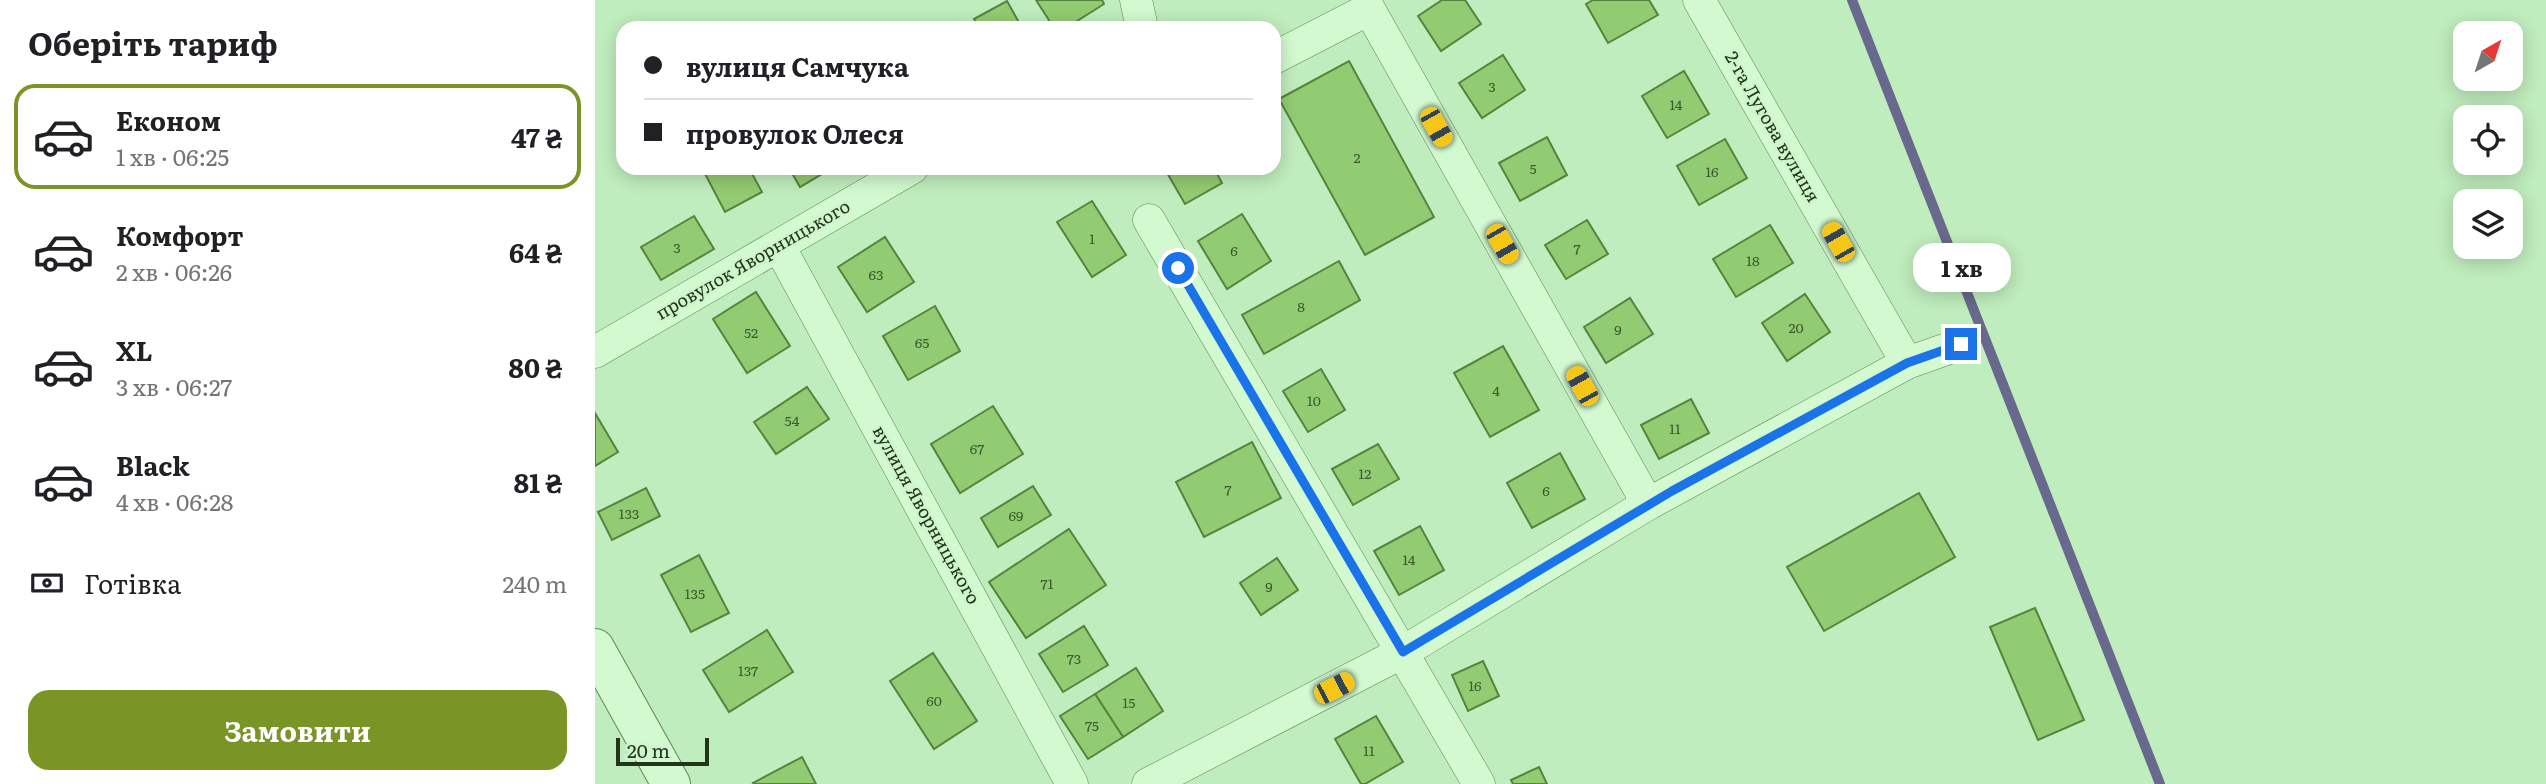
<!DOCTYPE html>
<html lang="uk">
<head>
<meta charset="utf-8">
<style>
	:root { --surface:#fff; --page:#f2f2f2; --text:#202124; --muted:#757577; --line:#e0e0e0; --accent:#7b9426 }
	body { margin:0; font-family:Literata,serif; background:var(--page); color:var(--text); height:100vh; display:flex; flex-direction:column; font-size:26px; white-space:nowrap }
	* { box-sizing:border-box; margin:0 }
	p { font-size:23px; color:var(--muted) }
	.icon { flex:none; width:38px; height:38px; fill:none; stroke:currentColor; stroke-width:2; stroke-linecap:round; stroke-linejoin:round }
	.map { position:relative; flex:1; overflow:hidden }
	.panel { display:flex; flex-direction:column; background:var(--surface); width:595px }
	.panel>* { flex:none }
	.hud { position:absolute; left:21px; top:21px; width:665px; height:154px; border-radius:21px; box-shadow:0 4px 18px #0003; display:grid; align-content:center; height:154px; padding:0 28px; background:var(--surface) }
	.needle { width:46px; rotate:39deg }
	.fabs { position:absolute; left:1858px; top:21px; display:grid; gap:14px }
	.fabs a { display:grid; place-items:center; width:70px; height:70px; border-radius:14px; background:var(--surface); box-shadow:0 4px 18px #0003; font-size:35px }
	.scale { position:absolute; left:21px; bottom:18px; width:93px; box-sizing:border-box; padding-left:7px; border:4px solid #22341b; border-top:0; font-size:19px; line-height:24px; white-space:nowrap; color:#22341b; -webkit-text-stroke:5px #cff5cc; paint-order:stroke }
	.end { position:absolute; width:32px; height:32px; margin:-16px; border:9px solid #1a73e8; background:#fff; box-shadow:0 0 0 4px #fff }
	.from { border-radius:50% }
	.bubble { position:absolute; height:49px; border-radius:21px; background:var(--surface); box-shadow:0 4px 18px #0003; font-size:23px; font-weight:700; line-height:49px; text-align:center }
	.car { position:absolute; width:21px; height:42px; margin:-21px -10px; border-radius:9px; box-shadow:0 0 5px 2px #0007; background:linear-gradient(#f5c518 24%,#345 0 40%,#f5c518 0 76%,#345 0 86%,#f5c518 0) }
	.hud b { display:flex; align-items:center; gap:24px; height:66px; font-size:26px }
	.hud b+b { border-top:2px solid var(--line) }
	.hud i { width:18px; height:18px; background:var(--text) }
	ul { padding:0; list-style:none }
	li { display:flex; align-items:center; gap:21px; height:105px; margin:0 14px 10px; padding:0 14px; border:4px solid transparent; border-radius:21px }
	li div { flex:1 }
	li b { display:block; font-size:26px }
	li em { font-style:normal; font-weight:700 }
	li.on { border-color:var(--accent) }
	li>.icon { width:63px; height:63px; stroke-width:1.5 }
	h2 { padding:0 28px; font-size:32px; line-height:84px }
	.pay { display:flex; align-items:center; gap:18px; height:77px; padding:0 28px; font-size:26px }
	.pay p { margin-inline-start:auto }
	.primary-button { display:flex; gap:14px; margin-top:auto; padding:14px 28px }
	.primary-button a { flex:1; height:80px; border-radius:21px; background:var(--accent); color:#fff; font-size:28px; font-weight:700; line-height:80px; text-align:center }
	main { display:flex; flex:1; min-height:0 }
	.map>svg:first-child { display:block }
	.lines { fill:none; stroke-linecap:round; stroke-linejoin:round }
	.stream { stroke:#68698c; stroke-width:10 }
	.building { fill:#92cc72; stroke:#57843c; stroke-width:2 }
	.minor-casing { stroke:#618556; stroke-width:33 }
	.tertiary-casing { stroke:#618556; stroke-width:40 }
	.minor { stroke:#d2f9d0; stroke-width:32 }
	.tertiary { stroke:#d2f9d0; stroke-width:38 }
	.route { stroke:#1a73e8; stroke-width:9 }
	.labels { text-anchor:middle; stroke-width:5; stroke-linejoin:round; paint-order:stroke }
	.number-label { font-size:14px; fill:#3e5a31 }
	.street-label { font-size:18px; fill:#22341b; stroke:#cff5cc }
</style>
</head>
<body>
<main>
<section class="panel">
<h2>Оберіть тариф</h2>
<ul>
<li class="on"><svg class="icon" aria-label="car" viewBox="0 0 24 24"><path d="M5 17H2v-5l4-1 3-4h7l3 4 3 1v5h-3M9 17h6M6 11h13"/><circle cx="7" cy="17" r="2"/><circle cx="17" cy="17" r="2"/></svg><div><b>Економ</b><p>1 хв · 06:25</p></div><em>47 ₴</em></li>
<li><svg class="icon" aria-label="car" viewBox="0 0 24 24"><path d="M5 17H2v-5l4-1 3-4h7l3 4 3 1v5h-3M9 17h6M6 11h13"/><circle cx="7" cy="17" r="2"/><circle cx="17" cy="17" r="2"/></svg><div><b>Комфорт</b><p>2 хв · 06:26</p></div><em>64 ₴</em></li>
<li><svg class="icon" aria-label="car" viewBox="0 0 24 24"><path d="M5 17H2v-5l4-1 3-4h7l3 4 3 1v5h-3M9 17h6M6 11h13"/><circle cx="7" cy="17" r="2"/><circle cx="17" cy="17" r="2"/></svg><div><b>XL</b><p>3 хв · 06:27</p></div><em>80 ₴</em></li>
<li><svg class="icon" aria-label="car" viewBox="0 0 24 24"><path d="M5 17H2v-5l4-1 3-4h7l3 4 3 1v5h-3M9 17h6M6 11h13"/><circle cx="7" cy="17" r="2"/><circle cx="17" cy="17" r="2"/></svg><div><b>Black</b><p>4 хв · 06:28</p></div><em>81 ₴</em></li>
</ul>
<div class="pay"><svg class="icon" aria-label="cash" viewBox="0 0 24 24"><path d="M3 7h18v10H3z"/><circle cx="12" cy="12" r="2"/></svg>Готівка<p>240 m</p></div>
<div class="primary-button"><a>Замовити</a></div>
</section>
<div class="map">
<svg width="1951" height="784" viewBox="0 0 1951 784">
	<rect width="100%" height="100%" fill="#c0edbd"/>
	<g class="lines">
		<!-- stream -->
		<path class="stream" d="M1257,0L1565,784"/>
	</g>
	<!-- building -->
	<g class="building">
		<path d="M441,0H507L509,4L471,28H459Z"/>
		<path d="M847,0H870L886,24L846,51L823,16Z"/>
		<path d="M998,0H1054L1063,15L1013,43L991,4Z"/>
		<path d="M412,1L427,28H384L379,19Z"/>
		<path d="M908,55L930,90L887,118L864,83Z"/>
		<path d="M754,61L839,217L770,255L684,99Z"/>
		<path d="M1089,71L1114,114L1072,138L1047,96Z"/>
		<path d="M952,137L972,175L925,201L904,163Z"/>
		<path d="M1130,139L1152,178L1104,205L1082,166Z"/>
		<path d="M107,168H154L167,192L130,212Z"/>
		<path d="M194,168H237L205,187Z"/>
		<path d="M576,168H619L627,183L590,204L571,171Z"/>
		<path d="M497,201L531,255L497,277L462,222Z"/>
		<path d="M647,214L676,261L632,289L603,241Z"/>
		<path d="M99,216L119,249L66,280L46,247Z"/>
		<path d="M992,220L1013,254L971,279L950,245Z"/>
		<path d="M1175,225L1198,263L1141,297L1118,259Z"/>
		<path d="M290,237L319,282L272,312L243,267Z"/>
		<path d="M744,261L765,300L669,354L647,315Z"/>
		<path d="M161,292L195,346L152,373L118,319Z"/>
		<path d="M1210,294L1235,332L1192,361L1167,323Z"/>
		<path d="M1035,298L1058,334L1011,363L989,327Z"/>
		<path d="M340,306L365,351L313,380L288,336Z"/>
		<path d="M908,346L944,410L895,437L859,373Z"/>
		<path d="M726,369L750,410L713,432L688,391Z"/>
		<path d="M212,387L234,419L181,454L159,422Z"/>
		<path d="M1096,399L1114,433L1064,459L1046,425Z"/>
		<path d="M398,406L428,454L365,493L336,444Z"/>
		<path d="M0,413L23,452L0,466Z"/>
		<path d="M657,442L686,498L609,537L581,482Z"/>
		<path d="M783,444L804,479L758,505L737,469Z"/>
		<path d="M965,453L990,499L937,528L912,483Z"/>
		<path d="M438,486L456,515L403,547L386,518Z"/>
		<path d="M51,488L65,516L17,540L3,512Z"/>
		<path d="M1324,493L1360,557L1229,631L1192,567Z"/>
		<path d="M825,526L849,570L804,595L779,551Z"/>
		<path d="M474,529L511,585L431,638L394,582Z"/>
		<path d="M104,555L134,613L96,632L66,575Z"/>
		<path d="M682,558L703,590L666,615L645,583Z"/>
		<path d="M1440,608L1489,720L1443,740L1395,627Z"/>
		<path d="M489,626L513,665L468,692L444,654Z"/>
		<path d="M172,630L198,672L134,712L108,670Z"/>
		<path d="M338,653L382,721L339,749L295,681Z"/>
		<path d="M888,661L904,696L873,711L857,675Z"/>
		<path d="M541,668L568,711L528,737L500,694Z"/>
		<path d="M500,694L528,737L493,759L465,716Z"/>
		<path d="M781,716L808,762L770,784H766L740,739Z"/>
		<path d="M207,757L221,784H159L158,783Z"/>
		<path d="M944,767L952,784H918L916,780Z"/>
	</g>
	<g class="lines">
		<!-- minor casing -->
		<g class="minor-casing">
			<g id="minor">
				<path d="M541,0L547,28"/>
				<path d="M1104,0L1312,363"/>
				<path d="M679,58L774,9L1053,504"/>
				<path d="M554,220L884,784"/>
				<path d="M184,246L477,784"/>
				<path d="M0,352L317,168"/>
				<path d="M553,784L808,652L1053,504L1312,363L1366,344"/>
			</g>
		</g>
		<!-- tertiary casing -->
		<g class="tertiary-casing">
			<path id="tertiary" d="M0,648L76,784"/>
		</g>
		<!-- minor -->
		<use href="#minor" class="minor"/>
		<!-- tertiary -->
		<use href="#tertiary" class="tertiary"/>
	</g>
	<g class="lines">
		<!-- route -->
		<path class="route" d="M583,268L808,652L1077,491L1312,363L1366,344"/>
	</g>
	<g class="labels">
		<!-- number labels -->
		<g class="number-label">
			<text x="897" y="92">3</text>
			<text x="1081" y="110">14</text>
			<text x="762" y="163">2</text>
			<text x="938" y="174">5</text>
			<text x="1117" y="177">16</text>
			<text x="497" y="244">1</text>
			<text x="82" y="253">3</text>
			<text x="982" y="254">7</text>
			<text x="639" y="256">6</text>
			<text x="1158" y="266">18</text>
			<text x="281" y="280">63</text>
			<text x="706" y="312">8</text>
			<text x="1201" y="333">20</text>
			<text x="1023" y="335">9</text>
			<text x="156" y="338">52</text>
			<text x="327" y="348">65</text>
			<text x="901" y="396">4</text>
			<text x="719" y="406">10</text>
			<text x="197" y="426">54</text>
			<text x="1080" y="434">11</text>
			<text x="382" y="454">67</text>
			<text x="770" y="479">12</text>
			<text x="633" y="495">7</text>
			<text x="951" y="496">6</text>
			<text x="34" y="519">133</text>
			<text x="421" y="521">69</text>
			<text x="814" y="565">14</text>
			<text x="452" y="589">71</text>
			<text x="674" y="592">9</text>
			<text x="100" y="599">135</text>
			<text x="479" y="664">73</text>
			<text x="153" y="676">137</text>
			<text x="880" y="691">16</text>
			<text x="339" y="706">60</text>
			<text x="534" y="708">15</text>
			<text x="497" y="731">75</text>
			<text x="774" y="756">11</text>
		</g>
		<!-- street labels -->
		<g class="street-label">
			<text transform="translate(1177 127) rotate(60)" y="6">2-га Лугова вулиця</text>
			<text transform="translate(158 260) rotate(-30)" y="6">провулок Яворницького</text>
			<text transform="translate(331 515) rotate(61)" y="6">вулиця Яворницького</text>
		</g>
	</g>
</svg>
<div class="fabs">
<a><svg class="needle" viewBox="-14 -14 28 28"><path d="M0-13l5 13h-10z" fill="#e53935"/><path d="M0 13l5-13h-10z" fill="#757577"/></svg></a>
<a><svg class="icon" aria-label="locate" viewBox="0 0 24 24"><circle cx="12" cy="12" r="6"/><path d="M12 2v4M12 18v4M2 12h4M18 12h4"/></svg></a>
<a><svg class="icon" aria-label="layers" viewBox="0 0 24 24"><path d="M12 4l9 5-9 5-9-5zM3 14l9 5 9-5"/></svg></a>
</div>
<div class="scale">20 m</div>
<i class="end from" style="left:583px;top:268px"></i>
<i class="end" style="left:1366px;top:344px"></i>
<div class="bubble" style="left:1318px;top:243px;width:98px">1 хв</div>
<i class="car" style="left:841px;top:127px;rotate:151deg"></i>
<i class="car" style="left:1243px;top:242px;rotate:330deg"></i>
<i class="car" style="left:907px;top:244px;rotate:150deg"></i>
<i class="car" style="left:987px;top:386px;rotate:331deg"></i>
<i class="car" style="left:739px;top:688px;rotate:63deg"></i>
<div class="hud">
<b><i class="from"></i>вулиця Самчука</b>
<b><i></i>провулок Олеся</b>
</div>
</div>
</main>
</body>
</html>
